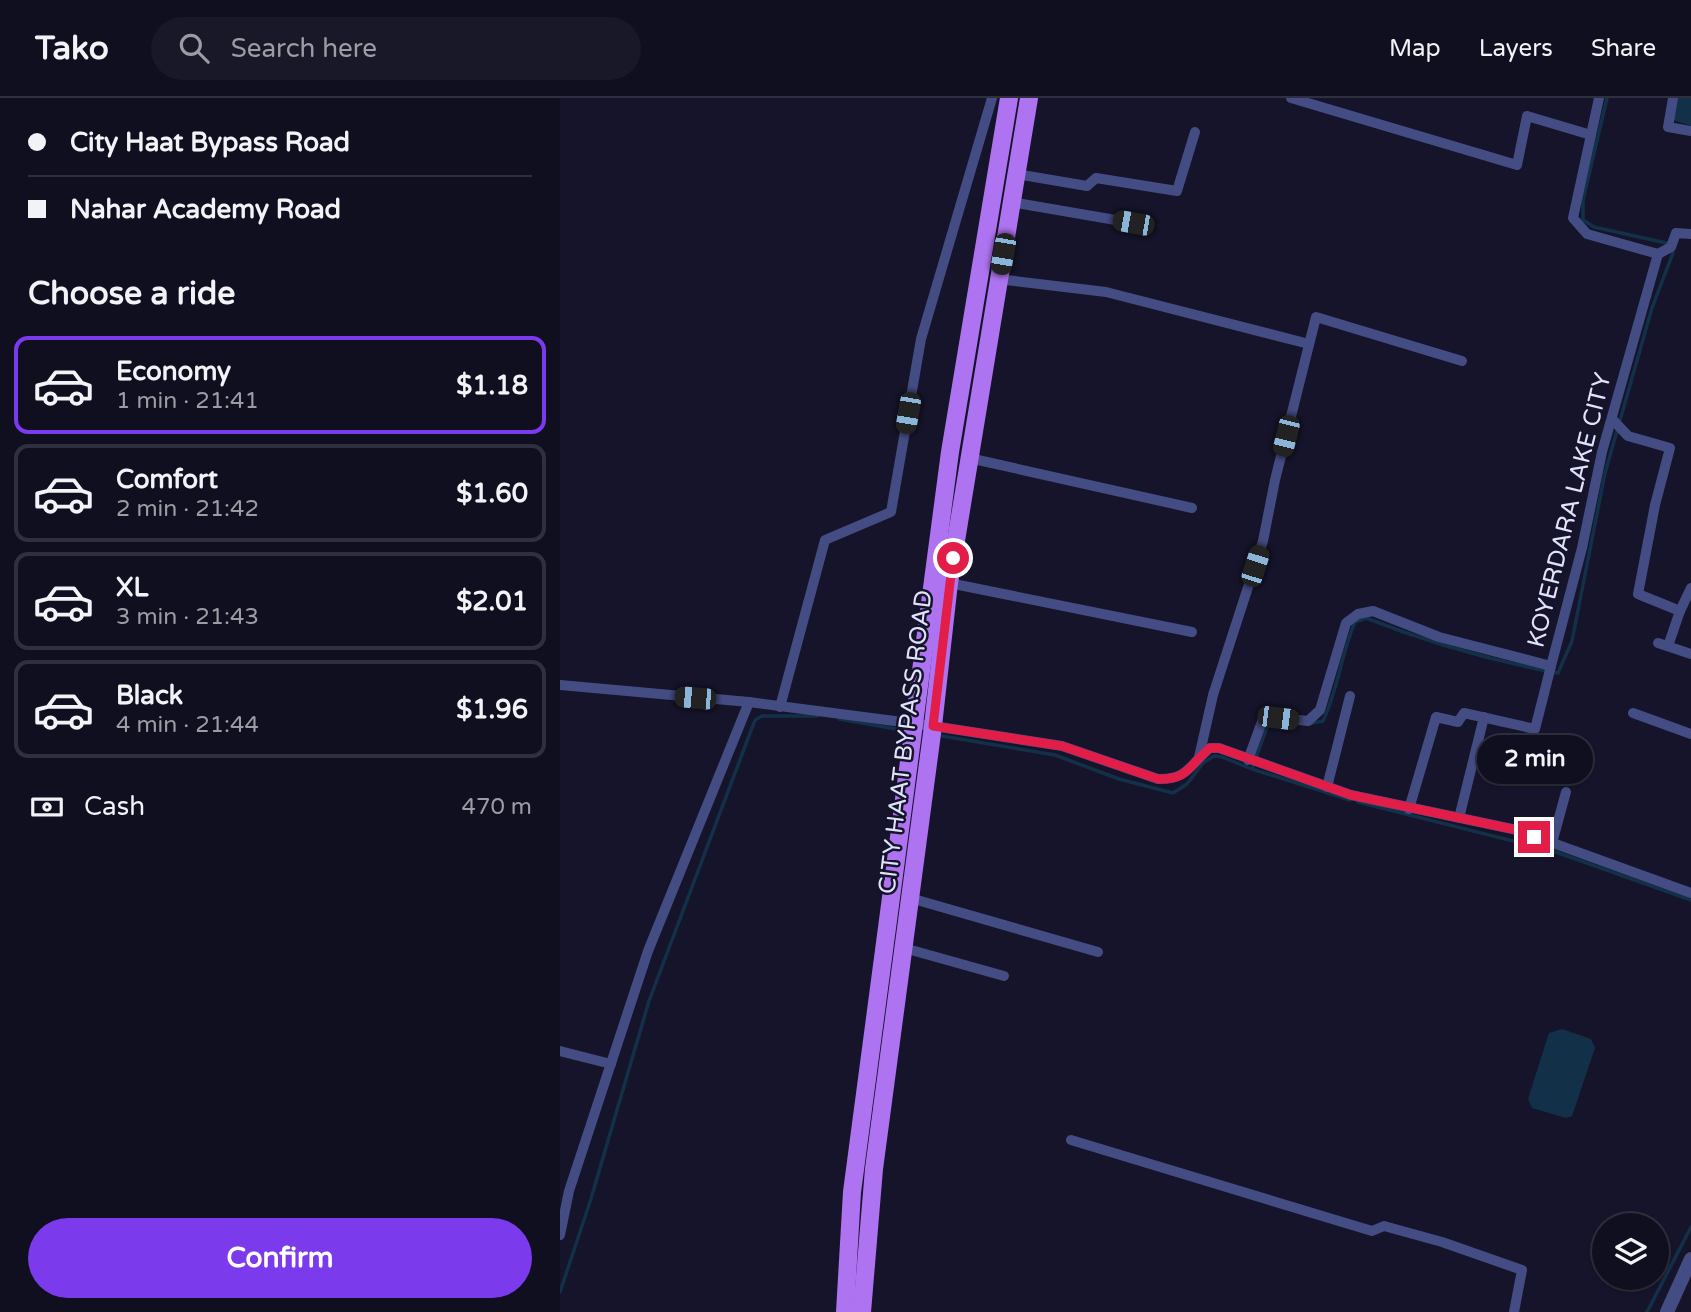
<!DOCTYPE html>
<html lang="en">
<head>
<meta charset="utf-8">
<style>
	:root { --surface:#100f20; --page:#191829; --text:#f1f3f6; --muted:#9c9ca5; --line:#302f3e; --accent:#7c3aed }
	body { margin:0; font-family:"Varela Round",sans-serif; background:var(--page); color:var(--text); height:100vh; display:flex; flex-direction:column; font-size:26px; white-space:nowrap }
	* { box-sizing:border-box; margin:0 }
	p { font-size:23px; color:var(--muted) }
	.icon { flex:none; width:38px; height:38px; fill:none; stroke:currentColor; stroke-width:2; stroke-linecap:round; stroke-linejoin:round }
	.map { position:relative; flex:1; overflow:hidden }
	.drawer { display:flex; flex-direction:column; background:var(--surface); width:560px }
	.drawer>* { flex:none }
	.top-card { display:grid; align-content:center; height:154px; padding:0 28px; background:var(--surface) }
	.tools { position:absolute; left:1032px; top:1115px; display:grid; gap:14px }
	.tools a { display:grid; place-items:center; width:77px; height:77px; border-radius:50%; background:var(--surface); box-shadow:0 2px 5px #0004,0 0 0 2px var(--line); font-size:35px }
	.end { position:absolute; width:32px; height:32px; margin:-16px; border:9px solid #e11d48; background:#fff; box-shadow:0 0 0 4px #fff }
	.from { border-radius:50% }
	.bubble { position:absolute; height:49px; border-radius:24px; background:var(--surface); box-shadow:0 2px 5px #0004,0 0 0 2px var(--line); font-size:23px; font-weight:800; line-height:49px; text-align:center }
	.car { position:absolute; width:21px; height:42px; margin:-21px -10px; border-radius:9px; box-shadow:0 0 5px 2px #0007; background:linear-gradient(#222 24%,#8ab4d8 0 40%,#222 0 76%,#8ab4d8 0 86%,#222 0) }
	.top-card b { display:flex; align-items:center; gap:24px; height:66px; font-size:26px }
	.top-card b+b { border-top:2px solid var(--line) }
	.top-card i { width:18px; height:18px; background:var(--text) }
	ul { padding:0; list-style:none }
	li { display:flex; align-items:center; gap:21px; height:98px; margin:0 14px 10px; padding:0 14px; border:4px solid var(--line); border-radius:14px }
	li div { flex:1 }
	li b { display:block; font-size:26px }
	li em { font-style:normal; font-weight:800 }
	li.selected { border-color:var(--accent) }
	li>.icon { width:63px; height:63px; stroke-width:1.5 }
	h2 { padding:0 28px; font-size:32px; line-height:84px }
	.pay { display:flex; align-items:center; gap:18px; height:77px; padding:0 28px; font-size:26px }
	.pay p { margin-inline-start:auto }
	.primary-button { display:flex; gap:14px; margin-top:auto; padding:14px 28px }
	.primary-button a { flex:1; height:80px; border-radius:42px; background:var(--accent); color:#fff; font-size:28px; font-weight:800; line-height:80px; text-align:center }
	header { display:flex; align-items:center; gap:42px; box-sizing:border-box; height:98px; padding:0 35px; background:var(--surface); border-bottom:2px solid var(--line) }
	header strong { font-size:33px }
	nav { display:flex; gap:38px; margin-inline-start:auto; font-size:24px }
	.search { width:490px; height:63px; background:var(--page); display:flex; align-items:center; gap:18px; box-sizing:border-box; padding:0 24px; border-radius:38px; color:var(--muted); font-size:26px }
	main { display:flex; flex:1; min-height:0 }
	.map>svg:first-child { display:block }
	.water { fill:#133049 }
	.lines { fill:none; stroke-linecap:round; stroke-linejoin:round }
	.stream { stroke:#133049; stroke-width:3.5 }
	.minor { stroke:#444c84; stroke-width:10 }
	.tertiary { stroke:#444c84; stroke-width:14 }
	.primary { stroke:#ae73f0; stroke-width:18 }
	.route { stroke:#e11d48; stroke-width:9 }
	.labels { text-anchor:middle; stroke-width:5; stroke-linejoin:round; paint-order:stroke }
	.street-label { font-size:24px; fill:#e1e2fc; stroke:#15142a }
</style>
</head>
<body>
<header>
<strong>Tako</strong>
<div class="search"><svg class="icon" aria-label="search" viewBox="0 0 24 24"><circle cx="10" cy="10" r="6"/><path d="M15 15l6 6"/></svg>Search here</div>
<nav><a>Map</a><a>Layers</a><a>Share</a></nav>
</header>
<main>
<section class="drawer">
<div class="top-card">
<b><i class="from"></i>City Haat Bypass Road</b>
<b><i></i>Nahar Academy Road</b>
</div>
<h2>Choose a ride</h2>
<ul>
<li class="selected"><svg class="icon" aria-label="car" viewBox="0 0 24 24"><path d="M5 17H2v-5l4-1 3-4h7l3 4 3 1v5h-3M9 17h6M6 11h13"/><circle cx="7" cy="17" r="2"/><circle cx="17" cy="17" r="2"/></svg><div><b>Economy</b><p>1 min · 21:41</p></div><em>$1.18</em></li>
<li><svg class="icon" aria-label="car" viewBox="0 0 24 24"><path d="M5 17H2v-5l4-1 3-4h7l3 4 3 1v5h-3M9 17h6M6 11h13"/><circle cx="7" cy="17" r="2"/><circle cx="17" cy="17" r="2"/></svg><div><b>Comfort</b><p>2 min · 21:42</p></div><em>$1.60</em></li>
<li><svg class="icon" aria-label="car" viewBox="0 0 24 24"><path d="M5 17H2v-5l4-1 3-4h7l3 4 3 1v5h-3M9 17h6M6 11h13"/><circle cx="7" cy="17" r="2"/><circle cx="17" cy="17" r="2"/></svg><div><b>XL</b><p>3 min · 21:43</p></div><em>$2.01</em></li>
<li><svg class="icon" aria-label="car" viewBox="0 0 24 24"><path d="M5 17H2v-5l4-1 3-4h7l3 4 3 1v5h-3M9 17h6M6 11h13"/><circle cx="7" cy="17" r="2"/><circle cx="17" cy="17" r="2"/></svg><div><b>Black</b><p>4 min · 21:44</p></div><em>$1.96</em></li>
</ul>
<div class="pay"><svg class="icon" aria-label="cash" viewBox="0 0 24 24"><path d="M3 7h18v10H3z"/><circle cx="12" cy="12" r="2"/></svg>Cash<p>470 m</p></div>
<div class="primary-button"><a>Confirm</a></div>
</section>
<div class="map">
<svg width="1131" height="1214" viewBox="0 0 1131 1214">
	<rect width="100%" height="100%" fill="#15142a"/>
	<!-- water -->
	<g class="water">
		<path d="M1117,0H1131V28L1113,22Z"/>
		<path d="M1002,931L1031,941L1035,950L1012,1018L1006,1020L972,1010L968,1001L989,935Z"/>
	</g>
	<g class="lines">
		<!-- stream -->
		<g class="stream">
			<path d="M279,621L348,633"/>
			<path d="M748,626L763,623C778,592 781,556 795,524L806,520C867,544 933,563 998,575L1012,543L1045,375L1092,210L1113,155L1111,146L1034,129L1023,122V102L1047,0"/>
			<path d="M376,637L495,657L559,681L613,695L627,686L643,665L654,658L662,659L692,671L790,702"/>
			<path d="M692,671L710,621"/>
			<path d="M798,704L993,753L1131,802"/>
			<path d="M0,1194L30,1104L89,903L195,622L202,618H258"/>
			<path d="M1087,1214L1131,1129"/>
		</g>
		<!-- minor -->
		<g class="minor">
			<path d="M731,0L957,67L967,18L1031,37"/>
			<path d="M1113,0L1108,29L1131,33"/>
			<path d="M456,76L527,88L536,80L617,93L635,34"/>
			<path d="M451,104L573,125"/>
			<path d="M1098,156L1111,149L1116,135L1131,136"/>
			<path d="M438,181L546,194L749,246"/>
			<path d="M1052,321L1068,338L1110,350L1095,407L1078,496L1120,513L1108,548"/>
			<path d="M409,360L632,410"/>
			<path d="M389,485L632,534"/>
			<path d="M1120,513L1131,490"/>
			<path d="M1098,545L1131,556"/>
			<path d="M0,587L189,604L373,628L502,648L598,681C628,682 629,667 650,650H659L791,697L957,732L1131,795"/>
			<path d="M220,609L265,442L331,414L361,241L432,0"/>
			<path d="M1073,615L1131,636"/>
			<path d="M639,659L653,597L703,443L715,382L756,219L902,263"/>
			<path d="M688,662L704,618L748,623L760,612L786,525L798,516L813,513L879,539L991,568L1022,450L1042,354L1098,156L1027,136L1013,120L1039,0"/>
			<path d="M767,689L790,598"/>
			<path d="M849,711L876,619L898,624L904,615L975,631L991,568"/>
			<path d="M899,720L924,619"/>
			<path d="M992,745L1006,694"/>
			<path d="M350,800L538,854"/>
			<path d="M344,850L444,878"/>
			<path d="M0,953L51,966"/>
			<path d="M511,1042L812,1133L824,1128L882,1144L962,1172L954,1214"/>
			<path d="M0,1137L9,1093L88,853L189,604"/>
		</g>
		<!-- tertiary -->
		<path class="tertiary" d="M1107,1214L1131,1161"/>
		<!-- primary -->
		<g class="primary">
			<path d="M285,1214L292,1094L390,354L449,0"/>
			<path d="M302,1214L314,1071L373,628L389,485L469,0"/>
		</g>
	</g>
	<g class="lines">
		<!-- route -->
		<path class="route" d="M393,460L373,628L502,648L598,681C628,682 629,667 650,650H659L791,697L957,732L974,739"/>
	</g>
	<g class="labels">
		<!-- street labels -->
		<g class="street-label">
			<text transform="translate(1009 412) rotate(-76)" y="8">KOYERDARA LAKE CITY</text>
			<text transform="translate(345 644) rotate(-83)" y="8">CITY HAAT BYPASS ROAD</text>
		</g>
	</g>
</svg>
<div class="tools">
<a><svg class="icon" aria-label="layers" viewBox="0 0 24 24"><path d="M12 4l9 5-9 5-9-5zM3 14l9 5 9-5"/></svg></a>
</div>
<i class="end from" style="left:393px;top:460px"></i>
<i class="end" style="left:974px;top:739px"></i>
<div class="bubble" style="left:917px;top:637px;width:116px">2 min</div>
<i class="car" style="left:573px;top:125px;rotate:280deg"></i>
<i class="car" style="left:443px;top:156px;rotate:190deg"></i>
<i class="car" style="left:348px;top:315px;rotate:190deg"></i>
<i class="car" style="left:726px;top:338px;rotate:194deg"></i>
<i class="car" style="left:695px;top:468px;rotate:18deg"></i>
<i class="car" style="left:135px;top:600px;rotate:275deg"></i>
<i class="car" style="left:718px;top:620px;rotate:97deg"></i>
</div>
</main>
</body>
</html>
